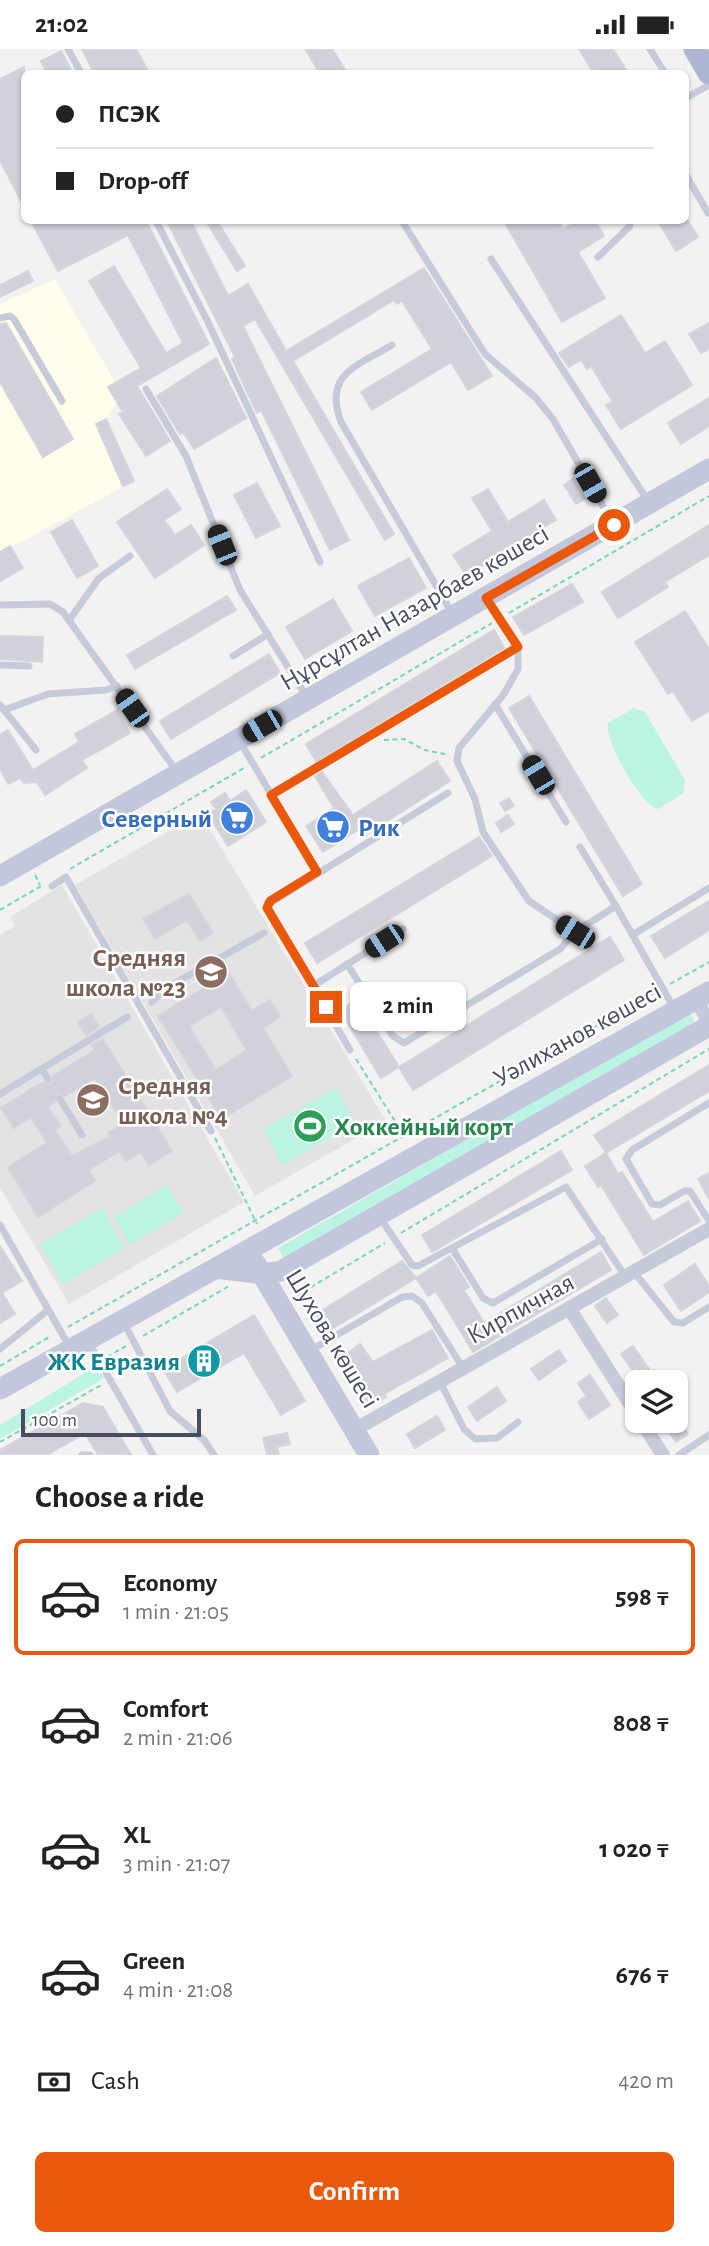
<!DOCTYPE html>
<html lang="en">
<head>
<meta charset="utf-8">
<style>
	:root { --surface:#fff; --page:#f6f6f6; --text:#222; --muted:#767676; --line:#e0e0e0; --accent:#ea580c }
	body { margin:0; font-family:"Alegreya Sans",sans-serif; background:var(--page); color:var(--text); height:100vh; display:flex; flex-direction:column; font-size:26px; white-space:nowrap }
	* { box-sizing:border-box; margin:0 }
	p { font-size:23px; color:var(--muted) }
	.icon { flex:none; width:38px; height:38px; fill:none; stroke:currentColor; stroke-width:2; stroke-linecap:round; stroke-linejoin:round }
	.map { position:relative; height:1406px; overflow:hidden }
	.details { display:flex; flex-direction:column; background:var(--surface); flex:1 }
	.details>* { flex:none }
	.banner { position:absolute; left:21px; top:21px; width:668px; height:154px; border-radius:10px; box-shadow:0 2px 5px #0004; display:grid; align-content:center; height:154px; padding:0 35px; background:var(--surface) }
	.controls { position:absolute; left:625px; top:1321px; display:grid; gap:14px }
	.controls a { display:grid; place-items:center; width:63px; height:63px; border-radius:10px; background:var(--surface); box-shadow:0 2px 5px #0004; font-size:35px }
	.scale { position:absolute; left:21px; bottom:18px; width:180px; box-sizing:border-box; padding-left:7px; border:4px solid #474d61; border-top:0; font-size:19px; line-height:24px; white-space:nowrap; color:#474d61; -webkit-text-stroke:5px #fff; paint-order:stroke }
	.end { position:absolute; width:32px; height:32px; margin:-16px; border:9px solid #ea580c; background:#fff; box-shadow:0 0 0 4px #fff }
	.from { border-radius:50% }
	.bubble { position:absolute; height:49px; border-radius:10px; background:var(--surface); box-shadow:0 2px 5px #0004; font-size:23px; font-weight:700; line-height:49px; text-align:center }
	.car { position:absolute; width:21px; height:42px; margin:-21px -10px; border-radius:9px; box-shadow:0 0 5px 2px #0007; background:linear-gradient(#222 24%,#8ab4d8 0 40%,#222 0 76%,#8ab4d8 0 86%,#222 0) }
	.banner b { display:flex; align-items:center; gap:24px; height:66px; font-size:26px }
	.banner b+b { border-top:2px solid var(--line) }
	.banner i { width:18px; height:18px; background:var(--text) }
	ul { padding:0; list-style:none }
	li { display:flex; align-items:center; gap:21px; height:116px; margin:0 14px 10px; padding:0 21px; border:4px solid transparent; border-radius:10px }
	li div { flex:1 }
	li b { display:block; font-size:26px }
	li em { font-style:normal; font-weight:700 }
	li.on { border-color:var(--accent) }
	li>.icon { width:63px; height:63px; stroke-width:1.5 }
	h2 { padding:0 35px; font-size:32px; line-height:84px }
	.pay { display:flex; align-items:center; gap:18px; height:77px; padding:0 35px; font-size:26px }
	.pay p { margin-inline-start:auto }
	.button { display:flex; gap:14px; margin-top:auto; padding:14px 35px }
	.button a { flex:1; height:80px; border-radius:10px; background:var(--accent); color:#fff; font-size:28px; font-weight:700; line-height:80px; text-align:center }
	.status { display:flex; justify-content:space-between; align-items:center; height:49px; padding:0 35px; background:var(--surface); direction:ltr }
	.status svg { height:19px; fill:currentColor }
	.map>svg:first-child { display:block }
	.commercial { fill:#fefeea }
	.education { fill:#e5e2e3 }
	.green { fill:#bcf4e3 }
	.building { fill:#d0d1d9; stroke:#d4d4dd; stroke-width:2; fill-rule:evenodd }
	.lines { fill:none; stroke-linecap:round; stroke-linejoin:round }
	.path { stroke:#70d6c2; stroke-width:2; stroke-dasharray:5 3.5; stroke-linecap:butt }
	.lane { stroke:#c6cbda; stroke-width:7 }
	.street { stroke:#c6cbda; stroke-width:14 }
	.secondary { stroke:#c2c7db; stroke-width:21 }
	.primary { stroke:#aeb6d2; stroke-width:23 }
	.route { stroke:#ea580c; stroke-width:9 }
	.labels { text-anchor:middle; stroke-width:5; stroke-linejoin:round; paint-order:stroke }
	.street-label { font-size:26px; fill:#474d61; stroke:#fff }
	.shop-label { font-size:26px; font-weight:bold; fill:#366cbe; stroke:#fff; text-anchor:end }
	.education-label { font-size:26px; font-weight:bold; fill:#785e54; stroke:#fff; text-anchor:end }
	.leisure-label { font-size:26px; font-weight:bold; fill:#27864d; stroke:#fff; text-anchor:start }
	.culture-label { font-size:26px; font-weight:bold; fill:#0d838f; stroke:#fff; text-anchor:end }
</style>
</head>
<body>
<div class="status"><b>21:02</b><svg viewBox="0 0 49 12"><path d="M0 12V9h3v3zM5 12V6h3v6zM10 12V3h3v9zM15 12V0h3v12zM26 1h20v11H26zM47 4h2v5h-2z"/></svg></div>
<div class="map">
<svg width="709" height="1406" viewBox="0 0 709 1406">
	<rect width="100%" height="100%" fill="#f4f2f1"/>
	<!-- commercial -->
	<path class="commercial" d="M55,230L122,345L106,370L134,432L0,504V255Z"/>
	<!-- education -->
	<g class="education">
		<path d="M200,764L386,1072L255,1147L75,836Z"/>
		<path d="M62,836L244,1153L69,1255L0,1139V886L15,877L10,868Z"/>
	</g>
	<!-- green -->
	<g class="green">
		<path d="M634,659L645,663L685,731L683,745L658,760C642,758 603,690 608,674Z"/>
		<path d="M690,963L696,976L284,1210L278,1199Z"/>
		<path d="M336,1039L356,1074L282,1116L263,1080Z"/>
		<path d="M167,1136L183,1164L130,1196L114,1168Z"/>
		<path d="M102,1159L125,1200L63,1235L40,1195Z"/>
		<path d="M96,1317L104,1329L0,1390V1376Z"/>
	</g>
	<!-- building -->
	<g class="building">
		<path d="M82,0H136L149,24H94Z"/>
		<path d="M305,0H332L347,24H320Z"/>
		<path d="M579,0H613L628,24H594Z"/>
		<path d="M61,2L73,24H47L41,12Z"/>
		<path d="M24,18V158L0,111V30Z"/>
		<path d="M31,172H146L209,295L137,337L170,392L146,407L119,365L123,363L108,338L141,319L89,232L114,217L166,304L183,294L128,186L58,222Z"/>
		<path d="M167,172H191L228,247L248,235L286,302L424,219L492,327L468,341L451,313L372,361L361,343L432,300L402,252L397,255L394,251L293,312L394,485L385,491L255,270L243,277L349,491L330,501L261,361L257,364L232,310L235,308Z"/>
		<path d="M206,172H217L245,217L237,222Z"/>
		<path d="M504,172H558L563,180L578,172H595L604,187L578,203L605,249L562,273Z"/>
		<path d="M658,172H688L698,188L676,202Z"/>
		<path d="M28,222L33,232L0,248V236Z"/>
		<path d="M621,266L645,304L665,292L692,336L621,380L606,356L613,353L591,317L587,320L581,311L569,318L559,304Z"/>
		<path d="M6,274L73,390L43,408L0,333V275Z"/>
		<path d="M709,274V300L701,304L689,285Z"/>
		<path d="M216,309L246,369L194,400L183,383L180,385L157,347Z"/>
		<path d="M709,349V377L681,395L668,374Z"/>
		<path d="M106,370L134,432L123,437L96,375Z"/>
		<path d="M573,430L585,450L576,455L564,436Z"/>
		<path d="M257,434L280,477L256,489L234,446Z"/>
		<path d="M167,440L181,460L164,471L175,486L191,476L204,496L155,529L117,473Z"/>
		<path d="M488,440L508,473L544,451L556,471L466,526L453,506L492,482L472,449Z"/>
		<path d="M72,471L98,517L77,529L51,483Z"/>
		<path d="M709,476V506L665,533L668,538L618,569L602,543Z"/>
		<path d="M10,497L23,519L0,532V503Z"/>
		<path d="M409,509L426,539L375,567L358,537Z"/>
		<path d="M572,535L583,553L524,586L513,568Z"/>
		<path d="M227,547L236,561L135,620L127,606Z"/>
		<path d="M333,550L352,582L305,610L286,578Z"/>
		<path d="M685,562L709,600V662L692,672L673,642L668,645L635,593Z"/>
		<path d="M494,581L504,599L316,712L306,695Z"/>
		<path d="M0,587L43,588L42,613L0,610Z"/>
		<path d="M269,605L280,624L171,690L160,672Z"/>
		<path d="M529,647L642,835L623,847L509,659Z"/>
		<path d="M117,661L130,684L82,711L87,719L45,746L37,733L24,734L20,729L8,735L0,719V686L8,681L33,721L79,693L75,685Z"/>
		<path d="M437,712L450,732L365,786L361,779L323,803L306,777L334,759L315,727L322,723L353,766Z"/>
		<path d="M246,741L266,773L228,797L208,765L216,760L211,753L225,744L230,752Z"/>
		<path d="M509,749L514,757L505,762L500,754Z"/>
		<path d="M508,766L514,775L501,783L496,774Z"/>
		<path d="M479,788L492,807L317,914L305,894Z"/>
		<path d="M189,845L213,884L200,892L187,871L155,890L143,870Z"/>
		<path d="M709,852V881L665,909L651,887Z"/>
		<path d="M610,888L624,911L413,1041L399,1018Z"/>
		<path d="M229,924L252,962L270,951L280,968L263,979L292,1027L222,1070L158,967ZM221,958L247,1001L216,1021L189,977Z"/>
		<path d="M357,951L399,1018L381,1029L340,961Z"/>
		<path d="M91,965L99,978L86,986L78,973Z"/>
		<path d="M103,990L172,1102L149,1116L141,1103L126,1112L120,1102L88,1121L95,1132L38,1168L8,1118L47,1094L31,1068L14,1079L1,1059L43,1033L52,1035L53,1027L95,1001L92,996ZM95,1029L124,1075L108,1084L111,1087L72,1107L55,1081L61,1077L48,1058L55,1053L57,1044L65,1047Z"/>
		<path d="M709,1016V1042L606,1104L594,1086Z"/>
		<path d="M561,1102L572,1121L432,1203L422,1186Z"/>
		<path d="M606,1104L618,1125L622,1123L653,1173L688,1152L700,1172L644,1206L601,1136L598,1138L585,1117Z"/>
		<path d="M709,1124V1150L698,1130Z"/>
		<path d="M0,1197L22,1232L2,1244L15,1265L0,1274Z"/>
		<path d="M601,1203L611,1221L473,1303L436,1242L428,1247L416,1229L450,1207L469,1238L464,1241L484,1274Z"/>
		<path d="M402,1212L416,1229L327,1283L316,1265Z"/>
		<path d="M695,1215L709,1237V1243L681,1262L664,1236Z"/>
		<path d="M606,1249L618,1266L607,1274L595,1257Z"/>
		<path d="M254,1266L305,1352L281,1366L244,1304L177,1343L163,1320Z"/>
		<path d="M432,1281L448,1309L384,1345L386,1348L364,1360L351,1334L358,1330L343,1308L360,1295L373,1313Z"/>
		<path d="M633,1297L651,1323L654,1321L662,1334H636L642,1329L636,1320L633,1322L621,1305Z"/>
		<path d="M559,1301L566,1312L539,1331L531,1320Z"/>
		<path d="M590,1326L610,1356L589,1370L578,1353L586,1347L578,1334Z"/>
		<path d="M497,1338L506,1352L477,1372L468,1358Z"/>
		<path d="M83,1354L103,1358L131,1406H98L85,1384L47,1406H0V1401Z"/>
		<path d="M437,1367L445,1381L415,1399L407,1385Z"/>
		<path d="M678,1370L688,1385L676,1393L666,1378Z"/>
		<path d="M287,1384L290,1395L277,1398L279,1406H267L263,1389Z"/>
	</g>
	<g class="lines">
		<!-- path -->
		<g class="path">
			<path d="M509,564L709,447"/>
			<path d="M384,691L404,690L425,701L449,706"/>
			<path d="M261,709L492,574"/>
			<path d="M70,820L244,719"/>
			<path d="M35,826L40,836"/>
			<path d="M0,861L41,837"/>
			<path d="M670,935L709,913"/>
			<path d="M356,1010L403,1085"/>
			<path d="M215,1089L257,1175"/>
			<path d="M401,1184L709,1000"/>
			<path d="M296,1247L385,1194"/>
			<path d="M68,1278L653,945"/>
			<path d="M143,1287L229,1237"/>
			<path d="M107,1308L126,1297"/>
			<path d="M0,1317L51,1287"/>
			<path d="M0,1393L103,1335"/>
		</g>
		<!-- lane -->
		<g class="lane">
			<path d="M68,0L81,24"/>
			<path d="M650,0L665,24"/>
			<path d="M686,49L709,36"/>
			<path d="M686,126L708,164"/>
			<path d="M156,172L207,271L320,513"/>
			<path d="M402,172L485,305L535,348L553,370L612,473"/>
			<path d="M598,208L630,177V172"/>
			<path d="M491,210L648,452"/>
			<path d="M0,269L10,267L14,270L62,352"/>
			<path d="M392,296C357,317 323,325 341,373L452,564"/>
			<path d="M146,340L186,407L240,541L306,647"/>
			<path d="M486,549L518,598V620L504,645L459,699L457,712L475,750L483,783L529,852L575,883"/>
			<path d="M0,556L50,555L63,563L177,723"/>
			<path d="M70,570L99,529L130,507"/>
			<path d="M233,607L268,585"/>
			<path d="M0,616L29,617"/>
			<path d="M495,655L566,773"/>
			<path d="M0,656L36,701"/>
			<path d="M4,661L48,645L106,641L117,637"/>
			<path d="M239,691L317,823"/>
			<path d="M271,746L518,598"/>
			<path d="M580,798L616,857"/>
			<path d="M52,837L66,828L211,1082"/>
			<path d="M634,885L709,839"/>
			<path d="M347,915L393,987L404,994L560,900L575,883L616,857L675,961"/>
			<path d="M313,937L403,880"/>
			<path d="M152,953L168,938L264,884"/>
			<path d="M350,1001L267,856L448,744"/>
			<path d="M42,1020L48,1030"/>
			<path d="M0,1045L127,968"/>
			<path d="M60,1050L82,1086"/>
			<path d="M709,1054L632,1101L626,1110L652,1155L660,1156L684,1142H690L709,1172"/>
			<path d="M379,1167L412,1216L418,1217L566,1138L625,1227"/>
			<path d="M0,1176L69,1297"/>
			<path d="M452,1199L483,1249L493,1254L602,1190"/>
			<path d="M634,1223L674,1273L683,1274L709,1258"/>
			<path d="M123,1272L170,1362L204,1391L214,1406"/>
			<path d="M88,1292L153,1406"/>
			<path d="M0,1300L48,1261"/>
			<path d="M311,1301L402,1248L412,1247L422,1254L463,1319"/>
			<path d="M440,1333L464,1380L475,1390L497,1389L518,1373"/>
			<path d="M82,1406H90"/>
			<path d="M679,1406L709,1386"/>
		</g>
		<!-- street -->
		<g class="street">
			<path d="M696,950L709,974"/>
			<path d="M569,1259L637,1366"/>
			<path d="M641,1372L663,1406"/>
			<path d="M354,1381L709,1180"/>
		</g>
		<!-- secondary -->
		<g class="secondary">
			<path d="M0,827L709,420"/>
			<path d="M256,1215L369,1406"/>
			<path d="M216,1219L262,1225L281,1222L709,977"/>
			<path d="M0,1340L709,943"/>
		</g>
		<!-- primary -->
		<path class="primary" d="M695,0L709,24"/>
	</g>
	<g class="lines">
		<!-- route -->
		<path class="route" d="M326,958L267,859L270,852L317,823L271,746L518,598L486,549L614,476"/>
	</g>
	<!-- icons -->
	<defs>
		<g id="supermarket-disc" transform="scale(1.75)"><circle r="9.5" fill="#3f7fe0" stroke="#fff"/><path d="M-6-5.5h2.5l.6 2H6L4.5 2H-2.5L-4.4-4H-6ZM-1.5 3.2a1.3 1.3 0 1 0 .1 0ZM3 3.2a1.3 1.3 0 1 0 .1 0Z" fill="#fff"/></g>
		<g id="school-disc" transform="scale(1.75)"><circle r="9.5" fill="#8d6e63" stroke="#fff"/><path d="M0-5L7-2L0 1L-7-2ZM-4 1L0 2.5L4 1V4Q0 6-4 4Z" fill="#fff"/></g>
		<g id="stadium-disc" transform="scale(1.75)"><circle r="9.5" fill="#2e9e5b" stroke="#fff"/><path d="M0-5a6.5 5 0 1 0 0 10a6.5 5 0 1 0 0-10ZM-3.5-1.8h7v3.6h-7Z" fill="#fff"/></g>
		<g id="building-disc" transform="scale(1.75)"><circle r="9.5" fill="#0f9aa8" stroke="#fff"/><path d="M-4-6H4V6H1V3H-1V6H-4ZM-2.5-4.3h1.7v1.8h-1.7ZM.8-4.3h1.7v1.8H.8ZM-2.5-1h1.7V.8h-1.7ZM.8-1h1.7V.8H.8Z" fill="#fff"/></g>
	</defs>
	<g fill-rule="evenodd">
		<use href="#supermarket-disc" x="237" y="769"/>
		<use href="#supermarket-disc" x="333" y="778"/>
		<use href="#school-disc" x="211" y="923"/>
		<use href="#school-disc" x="93" y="1051"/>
		<use href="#stadium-disc" x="310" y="1077"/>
		<use href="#building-disc" x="204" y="1312"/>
	</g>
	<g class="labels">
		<!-- street labels -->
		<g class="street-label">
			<text transform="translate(414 558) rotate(-30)" y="9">Нұрсұлтан Назарбаев көшесі</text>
			<text transform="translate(577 985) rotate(-29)" y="9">Уәлиханов көшесі</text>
			<text transform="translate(520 1259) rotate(-29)" y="9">Кирпичная</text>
			<text transform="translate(333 1289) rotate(59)" y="9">Шухова көшесі</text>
		</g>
		<!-- shop labels -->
		<g class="shop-label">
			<text x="212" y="778">Северный</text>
			<text x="358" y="787" text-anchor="start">Рик</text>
		</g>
		<!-- education labels -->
		<g class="education-label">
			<text x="186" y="917">Средняя<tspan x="186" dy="30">школа №23</tspan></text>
			<text x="118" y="1045" text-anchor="start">Средняя<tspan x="118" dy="30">школа №4</tspan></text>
		</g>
		<!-- leisure labels -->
		<g class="leisure-label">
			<text x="334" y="1086">Хоккейный корт</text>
		</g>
		<!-- culture labels -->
		<g class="culture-label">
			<text x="180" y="1321">ЖК Евразия</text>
		</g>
	</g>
</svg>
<div class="controls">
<a><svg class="icon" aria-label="layers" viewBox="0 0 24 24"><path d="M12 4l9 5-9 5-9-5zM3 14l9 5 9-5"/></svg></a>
</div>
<div class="scale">100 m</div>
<i class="end from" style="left:614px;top:476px"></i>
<i class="end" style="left:326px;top:958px"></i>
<div class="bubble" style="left:350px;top:933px;width:116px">2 min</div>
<i class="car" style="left:590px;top:434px;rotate:150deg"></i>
<i class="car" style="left:222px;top:496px;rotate:338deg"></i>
<i class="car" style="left:132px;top:659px;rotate:325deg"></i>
<i class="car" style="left:262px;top:677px;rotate:240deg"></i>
<i class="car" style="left:538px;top:726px;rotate:329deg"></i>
<i class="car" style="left:575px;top:883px;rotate:302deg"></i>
<i class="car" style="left:384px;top:892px;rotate:237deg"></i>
<div class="banner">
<b><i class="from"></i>ПСЭК</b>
<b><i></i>Drop-off</b>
</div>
</div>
<section class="details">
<h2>Choose a ride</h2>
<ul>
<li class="on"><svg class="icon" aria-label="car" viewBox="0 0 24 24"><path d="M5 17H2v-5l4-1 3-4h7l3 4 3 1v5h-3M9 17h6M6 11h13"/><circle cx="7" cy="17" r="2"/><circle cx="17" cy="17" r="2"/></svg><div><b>Economy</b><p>1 min · 21:05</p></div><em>598 ₸</em></li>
<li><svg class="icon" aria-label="car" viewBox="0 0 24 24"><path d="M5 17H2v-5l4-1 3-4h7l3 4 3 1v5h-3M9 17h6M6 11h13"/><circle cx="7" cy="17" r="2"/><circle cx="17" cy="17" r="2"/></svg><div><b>Comfort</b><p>2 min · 21:06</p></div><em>808 ₸</em></li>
<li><svg class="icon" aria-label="car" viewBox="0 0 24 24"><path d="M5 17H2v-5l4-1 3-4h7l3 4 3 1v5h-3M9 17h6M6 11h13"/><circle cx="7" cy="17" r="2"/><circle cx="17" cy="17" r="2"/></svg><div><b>XL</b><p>3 min · 21:07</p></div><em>1 020 ₸</em></li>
<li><svg class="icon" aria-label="car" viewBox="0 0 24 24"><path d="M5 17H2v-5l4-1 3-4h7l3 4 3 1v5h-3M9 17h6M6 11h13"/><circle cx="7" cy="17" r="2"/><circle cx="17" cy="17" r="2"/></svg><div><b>Green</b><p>4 min · 21:08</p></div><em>676 ₸</em></li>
</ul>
<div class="pay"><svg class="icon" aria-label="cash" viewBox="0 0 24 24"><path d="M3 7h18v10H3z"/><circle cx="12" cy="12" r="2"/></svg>Cash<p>420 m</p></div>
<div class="button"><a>Confirm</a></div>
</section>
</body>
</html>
